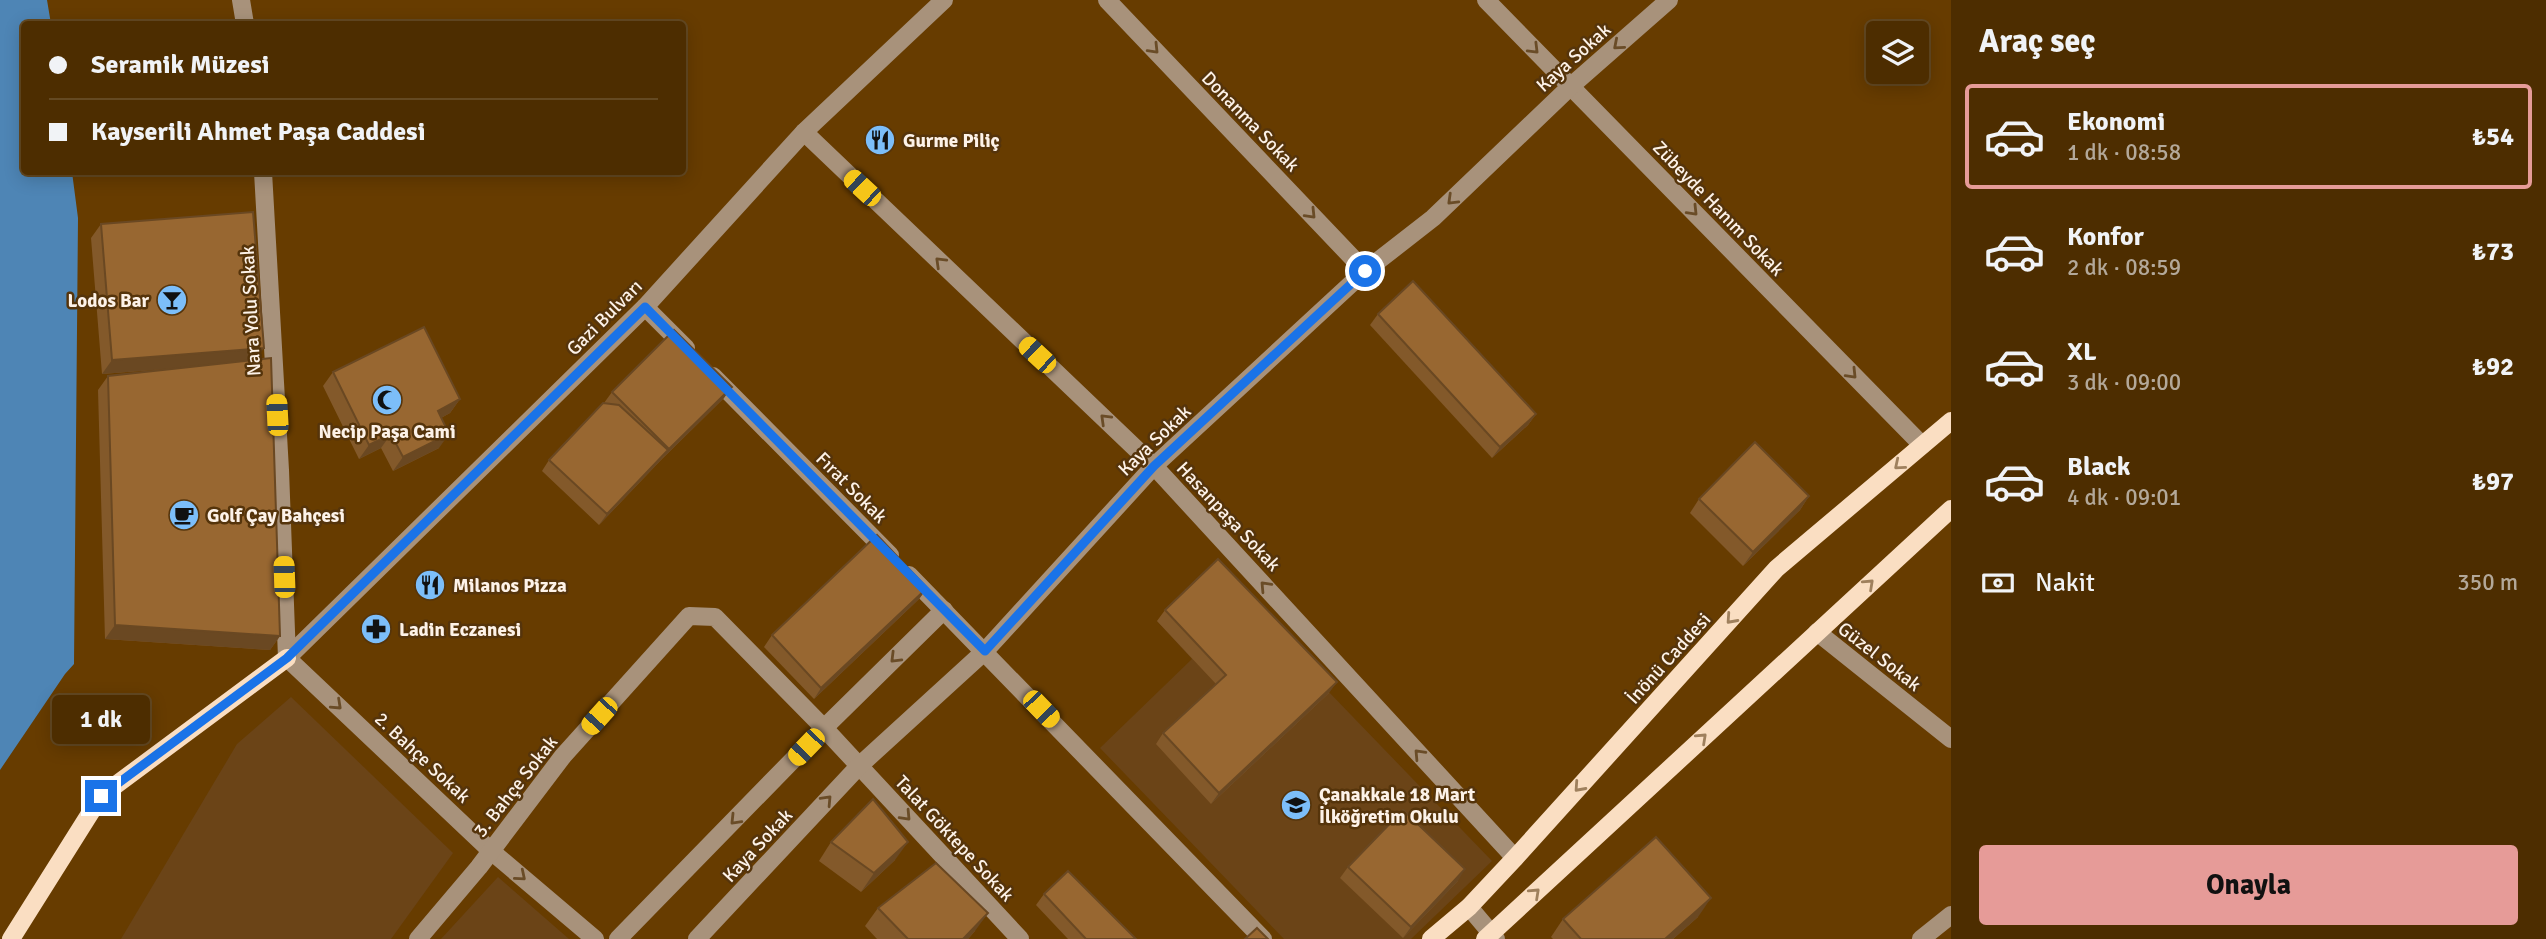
<!DOCTYPE html>
<html lang="tr">
<head>
<meta charset="utf-8">
<style>
	:root { --surface:#4d2d00; --page:#54350a; --text:#f1f3f6; --muted:#b3a899; --line:#644922; --accent:#e69b98 }
	body { margin:0; font-family:Signika,sans-serif; background:var(--page); color:var(--text); height:100vh; display:flex; flex-direction:column; font-size:26px; white-space:nowrap }
	* { box-sizing:border-box; margin:0 }
	p { font-size:23px; color:var(--muted) }
	.icon { flex:none; width:38px; height:38px; fill:none; stroke:currentColor; stroke-width:2; stroke-linecap:round; stroke-linejoin:round }
	.map { position:relative; flex:1; overflow:hidden }
	.details { display:flex; flex-direction:column; background:var(--surface); width:595px }
	.details>* { flex:none }
	.hud { position:absolute; left:21px; top:21px; width:665px; height:154px; border-radius:7px; box-shadow:0 4px 18px #0003,0 0 0 2px var(--line); display:grid; align-content:center; height:154px; padding:0 28px; background:var(--surface) }
	.fabs { position:absolute; left:1866px; top:21px; display:grid; gap:14px }
	.fabs a { display:grid; place-items:center; width:63px; height:63px; border-radius:7px; background:var(--surface); box-shadow:0 4px 18px #0003,0 0 0 2px var(--line); font-size:35px }
	.end { position:absolute; width:32px; height:32px; margin:-16px; border:9px solid #1a73e8; background:#fff; box-shadow:0 0 0 4px #fff }
	.from { border-radius:50% }
	.bubble { position:absolute; height:49px; border-radius:7px; background:var(--surface); box-shadow:0 4px 18px #0003,0 0 0 2px var(--line); font-size:23px; font-weight:700; line-height:49px; text-align:center }
	.car { position:absolute; width:21px; height:42px; margin:-21px -10px; border-radius:9px; box-shadow:0 0 5px 2px #0007; background:linear-gradient(#f5c518 24%,#345 0 40%,#f5c518 0 76%,#345 0 86%,#f5c518 0) }
	.hud b { display:flex; align-items:center; gap:24px; height:66px; font-size:26px }
	.hud b+b { border-top:2px solid var(--line) }
	.hud i { width:18px; height:18px; background:var(--text) }
	ul { padding:0; list-style:none }
	li { display:flex; align-items:center; gap:21px; height:105px; margin:0 14px 10px; padding:0 14px; border:4px solid transparent; border-radius:7px }
	li div { flex:1 }
	li b { display:block; font-size:26px }
	li em { font-style:normal; font-weight:700 }
	li.active { border-color:var(--accent) }
	li>.icon { width:63px; height:63px; stroke-width:1.5 }
	h2 { padding:0 28px; font-size:32px; line-height:84px }
	.pay { display:flex; align-items:center; gap:18px; height:77px; padding:0 28px; font-size:26px }
	.pay p { margin-inline-start:auto }
	.cta { display:flex; gap:14px; margin-top:auto; padding:14px 28px }
	.cta a { flex:1; height:80px; border-radius:7px; background:var(--accent); color:#111; font-size:28px; font-weight:700; line-height:80px; text-align:center }
	main { display:flex; flex:1; min-height:0 }
	.map>svg:first-child { display:block }
	.built { fill:#6b4417 }
	.water { fill:#4e85b5 }
	.lines { fill:none; stroke-linecap:round; stroke-linejoin:round }
	.minor { stroke:#a8927b; stroke-width:18 }
	.major { stroke:#fadec2; stroke-width:18 }
	.wall { fill:#83592a }
	.shaded-wall { fill:#6a4822 }
	.building { fill:#986731; stroke:#6a4822; stroke-width:2 }
	.oneway { stroke:#6a4c27 }
	.oneway2 { stroke:#9f805d }
	.route { stroke:#1a73e8; stroke-width:9 }
	.labels { text-anchor:middle; stroke-width:5; stroke-linejoin:round; paint-order:stroke }
	.street-label { font-size:19px; fill:#fdf2e8; stroke:#55340b }
	.poi-label { font-size:19px; font-weight:bold; fill:#fdf2e8; stroke:#55340b; text-anchor:start }
</style>
</head>
<body>
<main>
<div class="map">
<svg width="1951" height="939" viewBox="0 0 1951 939">
	<rect width="100%" height="100%" fill="#673c00"/>
	<!-- built -->
	<g class="built">
		<path d="M1211,570L1492,861L1411,939H1284L1100,748L1192,659L1157,621Z"/>
		<path d="M291,697L453,853L391,939H121L237,744Z"/>
		<path d="M498,877L569,939H441Z"/>
	</g>
	<!-- water -->
	<path class="water" d="M0,0H47L51,24H24V172H72L78,218L74,664L65,674L0,770Z"/>
	<g class="lines">
		<!-- minor -->
		<g class="minor">
			<path d="M241,0L245,24"/>
			<path d="M1107,0L1365,271"/>
			<path d="M1486,0L1922,445"/>
			<path d="M804,132L1154,466L1515,858"/>
			<path d="M263,172L280,470L287,658"/>
			<path d="M645,307L686,348"/>
			<path d="M713,376L890,555"/>
			<path d="M909,575L1263,939"/>
			<path d="M1817,632L1951,739"/>
			<path d="M287,658L645,307L804,132L944,0"/>
			<path d="M287,658L491,851L595,939"/>
			<path d="M1469,907L1496,939"/>
			<path d="M418,939L479,867L563,756L689,616L715,617L824,728L1020,939"/>
			<path d="M618,939L824,728L944,610"/>
			<path d="M697,939L859,766L985,651L1154,466L1365,271L1433,218L1571,86L1669,0"/>
			<path d="M1921,939L1951,915"/>
		</g>
		<!-- major -->
		<g class="major">
			<path d="M11,939L101,796L287,658"/>
			<path d="M1431,939L1469,907L1515,858L1777,568L1951,421"/>
			<path d="M1485,939L1951,509"/>
		</g>
	</g>
	<!-- wall -->
	<g class="wall">
		<path d="M101,224L255,360L280,636L270,650L105,639L98,390L108,376L192,367L102,374L91,238Z"/>
		<path d="M1378,314L1536,414L1528,425L1492,458L1370,325Z"/>
		<path d="M333,372L460,399L450,413L441,418L439,448L393,471L381,448L359,459L323,386Z"/>
		<path d="M612,392L724,398L661,460L599,525L542,471L549,460L604,403Z"/>
		<path d="M1809,496L1800,510L1743,566L1690,513L1699,499Z"/>
		<path d="M927,588L919,599L814,699L764,647L772,635Z"/>
		<path d="M1165,610L1329,693L1211,804L1156,744L1163,733L1216,684L1157,621Z"/>
		<path d="M831,842L895,860L861,892L819,861Z"/>
		<path d="M1348,867L1458,881L1403,938L1340,878Z"/>
		<path d="M1044,894L1136,939H1068L1036,905Z"/>
		<path d="M878,908L975,931L968,939H877L865,926Z"/>
		<path d="M1698,917L1673,939H1553L1551,937L1563,919Z"/>
	</g>
	<!-- shaded-wall -->
	<g class="shaded-wall">
		<path d="M264,348L254,362L102,374L112,360Z"/>
		<path d="M732,387L724,398L661,460L669,449Z"/>
		<path d="M460,399L450,413L428,425L438,411Z"/>
		<path d="M1536,414L1528,425L1492,458L1500,447Z"/>
		<path d="M391,434L381,448L359,459L369,445Z"/>
		<path d="M449,434L439,448L393,471L403,457Z"/>
		<path d="M668,450L660,461L599,525L607,514Z"/>
		<path d="M1809,496L1800,510L1743,566L1753,552Z"/>
		<path d="M927,588L919,599L814,699L821,688Z"/>
		<path d="M115,625L280,636L270,650L105,639Z"/>
		<path d="M1337,682L1329,693L1211,804L1219,793Z"/>
		<path d="M908,842L895,860L861,892L874,873Z"/>
		<path d="M1465,869L1458,881L1403,938L1411,927Z"/>
		<path d="M1711,898L1698,917L1673,939H1665Z"/>
		<path d="M988,913L975,931L968,939H963Z"/>
	</g>
	<!-- building -->
	<g class="building">
		<path d="M253,212L264,348L112,360L101,224Z"/>
		<path d="M1413,281L1536,414L1500,447L1378,314Z"/>
		<path d="M424,327L460,399L438,411L449,434L403,457L391,434L369,445L333,372Z"/>
		<path d="M674,330L732,387L669,449L612,392Z"/>
		<path d="M271,358L280,636L115,625L108,376Z"/>
		<path d="M603,403L619,405L668,450L607,514L549,460Z"/>
		<path d="M1755,442L1809,496L1753,552L1699,499Z"/>
		<path d="M877,535L927,588L821,688L772,635Z"/>
		<path d="M1218,559L1337,682L1219,793L1163,733L1226,675L1165,610Z"/>
		<path d="M873,799L908,842L874,873L831,842Z"/>
		<path d="M1403,810L1465,869L1411,927L1348,867Z"/>
		<path d="M1656,837L1711,898L1665,939H1581L1563,919Z"/>
		<path d="M936,863L988,913L963,939H908L878,908Z"/>
		<path d="M1068,871L1136,939H1086L1044,894Z"/>
		<path d="M1257,928L1268,939H1245Z"/>
	</g>
	<!-- one-way arrows -->
	<defs><path id="oneway-chevron" d="M-2-3.5L2.5 0L-2 3.5" fill="none" stroke-width="1.6" stroke-linecap="round" stroke-linejoin="round" transform="scale(1.75)"/></defs>
	<g class="oneway">
		<use href="#oneway-chevron" transform="translate(1618 45) rotate(139)"/>
		<use href="#oneway-chevron" transform="translate(1154 49) rotate(46)"/>
		<use href="#oneway-chevron" transform="translate(1534 49) rotate(45)"/>
		<use href="#oneway-chevron" transform="translate(1452 200) rotate(136)"/>
		<use href="#oneway-chevron" transform="translate(1693 211) rotate(46)"/>
		<use href="#oneway-chevron" transform="translate(1311 214) rotate(46)"/>
		<use href="#oneway-chevron" transform="translate(940 262) rotate(-136)"/>
		<use href="#oneway-chevron" transform="translate(1852 374) rotate(46)"/>
		<use href="#oneway-chevron" transform="translate(1105 419) rotate(-136)"/>
		<use href="#oneway-chevron" transform="translate(1265 586) rotate(-133)"/>
		<use href="#oneway-chevron" transform="translate(895 658) rotate(135)"/>
		<use href="#oneway-chevron" transform="translate(337 705) rotate(43)"/>
		<use href="#oneway-chevron" transform="translate(1419 754) rotate(-133)"/>
		<use href="#oneway-chevron" transform="translate(827 800) rotate(-47)"/>
		<use href="#oneway-chevron" transform="translate(906 816) rotate(47)"/>
		<use href="#oneway-chevron" transform="translate(735 820) rotate(134)"/>
		<use href="#oneway-chevron" transform="translate(521 876) rotate(40)"/>
	</g>
	<g class="oneway2">
		<use href="#oneway-chevron" transform="translate(1899 465) rotate(140)"/>
		<use href="#oneway-chevron" transform="translate(1869 584) rotate(-43)"/>
		<use href="#oneway-chevron" transform="translate(1731 619) rotate(132)"/>
		<use href="#oneway-chevron" transform="translate(1702 738) rotate(-43)"/>
		<use href="#oneway-chevron" transform="translate(1579 787) rotate(132)"/>
		<use href="#oneway-chevron" transform="translate(1535 893) rotate(-43)"/>
	</g>
	<g class="lines">
		<!-- route -->
		<path class="route" d="M101,796L287,658L645,307L985,651L1154,466L1365,271"/>
	</g>
	<!-- icons -->
	<defs>
		<g id="restaurant-disc" transform="scale(1.575)"><circle r="9.5" fill="#7cbef9" stroke="#55340b"/><path d="M-5-6h1v4h1v-4h1v4h1v-4h1v5L-1.5 .5V6h-2V.5L-5-1ZM5-6V6H3V1.5H1.5Q1.5-4 5-6Z" fill="#111"/></g>
		<g id="bar-disc" transform="scale(1.575)"><circle r="9.5" fill="#7cbef9" stroke="#55340b"/><path d="M-6-5H6L.8 .8V4.5H3.5V6h-7V4.5H-.8V.8Z" fill="#111"/></g>
		<g id="mosque-disc" transform="scale(1.575)"><circle r="9.5" fill="#7cbef9" stroke="#55340b"/><path d="M3.5-4.9A6 6 0 1 0 3.5 4.9A5 5 0 1 1 3.5-4.9Z" fill="#111"/></g>
		<g id="cafe-disc" transform="scale(1.575)"><circle r="9.5" fill="#7cbef9" stroke="#55340b"/><path d="M-5.5-4.5H6V0H3Q3 3.5 0 3.5H-2.5Q-5.5 3.5-5.5 0ZM3-3.2v2h1.7v-2ZM-6 4.5H4V6H-6Z" fill="#111"/></g>
		<g id="pharmacy-disc" transform="scale(1.575)"><circle r="9.5" fill="#7cbef9" stroke="#55340b"/><path d="M-2-6h4v4h4v4h-4v4h-4v-4h-4v-4h4Z" fill="#111"/></g>
		<g id="school-disc" transform="scale(1.575)"><circle r="9.5" fill="#7cbef9" stroke="#55340b"/><path d="M0-5L7-2L0 1L-7-2ZM-4 1L0 2.5L4 1V4Q0 6-4 4Z" fill="#111"/></g>
	</defs>
	<g fill-rule="evenodd">
		<use href="#restaurant-disc" x="880" y="140"/>
		<use href="#bar-disc" x="172" y="300"/>
		<use href="#mosque-disc" x="387" y="400"/>
		<use href="#cafe-disc" x="184" y="515"/>
		<use href="#restaurant-disc" x="430" y="585"/>
		<use href="#pharmacy-disc" x="376" y="629"/>
		<use href="#school-disc" x="1296" y="805"/>
	</g>
	<g class="labels">
		<!-- street labels -->
		<g class="street-label">
			<text transform="translate(1573 57) rotate(-42)" y="7">Kaya Sokak</text>
			<text transform="translate(1251 121) rotate(46)" y="7">Donanma Sokak</text>
			<text transform="translate(1719 208) rotate(46)" y="7">Zübeyde Hanım Sokak</text>
			<text transform="translate(250 311) rotate(-93)" y="7">Nara Yolu Sokak</text>
			<text transform="translate(604 317) rotate(-45)" y="7">Gazi Bulvarı</text>
			<text transform="translate(1154 440) rotate(-44)" y="7">Kaya Sokak</text>
			<text transform="translate(852 487) rotate(45)" y="7">Fırat Sokak</text>
			<text transform="translate(1229 516) rotate(47)" y="7">Hasanpaşa Sokak</text>
			<text transform="translate(1880 656) rotate(38)" y="7">Güzel Sokak</text>
			<text transform="translate(1668 658) rotate(-48)" y="7">İnönü Caddesi</text>
			<text transform="translate(423 757) rotate(43)" y="7">2. Bahçe Sokak</text>
			<text transform="translate(515 786) rotate(-52)" y="7">3. Bahçe Sokak</text>
			<text transform="translate(955 838) rotate(47)" y="7">Talat Göktepe Sokak</text>
			<text transform="translate(757 845) rotate(-47)" y="7">Kaya Sokak</text>
		</g>
		<!-- poi labels -->
		<g class="poi-label">
			<text x="903" y="147">Gurme Piliç</text>
			<text x="149" y="307" text-anchor="end">Lodos Bar</text>
			<text x="387" y="438" text-anchor="middle">Necip Paşa Cami</text>
			<text x="207" y="522">Golf Çay Bahçesi</text>
			<text x="453" y="592">Milanos Pizza</text>
			<text x="399" y="636">Ladin Eczanesi</text>
			<text x="1319" y="801">Çanakkale 18 Mart<tspan x="1319" dy="22">İlköğretim Okulu</tspan></text>
		</g>
	</g>
</svg>
<div class="fabs">
<a><svg class="icon" aria-label="layers" viewBox="0 0 24 24"><path d="M12 4l9 5-9 5-9-5zM3 14l9 5 9-5"/></svg></a>
</div>
<i class="end from" style="left:1365px;top:271px"></i>
<i class="end" style="left:101px;top:796px"></i>
<div class="bubble" style="left:52px;top:695px;width:98px">1 dk</div>
<i class="car" style="left:862px;top:188px;rotate:313deg"></i>
<i class="car" style="left:1037px;top:355px;rotate:313deg"></i>
<i class="car" style="left:277px;top:415px;rotate:357deg"></i>
<i class="car" style="left:284px;top:577px;rotate:358deg"></i>
<i class="car" style="left:1041px;top:709px;rotate:136deg"></i>
<i class="car" style="left:599px;top:716px;rotate:222deg"></i>
<i class="car" style="left:806px;top:747px;rotate:224deg"></i>
<div class="hud">
<b><i class="from"></i>Seramik Müzesi</b>
<b><i></i>Kayserili Ahmet Paşa Caddesi</b>
</div>
</div>
<section class="details">
<h2>Araç seç</h2>
<ul>
<li class="active"><svg class="icon" aria-label="car" viewBox="0 0 24 24"><path d="M5 17H2v-5l4-1 3-4h7l3 4 3 1v5h-3M9 17h6M6 11h13"/><circle cx="7" cy="17" r="2"/><circle cx="17" cy="17" r="2"/></svg><div><b>Ekonomi</b><p>1 dk · 08:58</p></div><em>₺54</em></li>
<li><svg class="icon" aria-label="car" viewBox="0 0 24 24"><path d="M5 17H2v-5l4-1 3-4h7l3 4 3 1v5h-3M9 17h6M6 11h13"/><circle cx="7" cy="17" r="2"/><circle cx="17" cy="17" r="2"/></svg><div><b>Konfor</b><p>2 dk · 08:59</p></div><em>₺73</em></li>
<li><svg class="icon" aria-label="car" viewBox="0 0 24 24"><path d="M5 17H2v-5l4-1 3-4h7l3 4 3 1v5h-3M9 17h6M6 11h13"/><circle cx="7" cy="17" r="2"/><circle cx="17" cy="17" r="2"/></svg><div><b>XL</b><p>3 dk · 09:00</p></div><em>₺92</em></li>
<li><svg class="icon" aria-label="car" viewBox="0 0 24 24"><path d="M5 17H2v-5l4-1 3-4h7l3 4 3 1v5h-3M9 17h6M6 11h13"/><circle cx="7" cy="17" r="2"/><circle cx="17" cy="17" r="2"/></svg><div><b>Black</b><p>4 dk · 09:01</p></div><em>₺97</em></li>
</ul>
<div class="pay"><svg class="icon" aria-label="cash" viewBox="0 0 24 24"><path d="M3 7h18v10H3z"/><circle cx="12" cy="12" r="2"/></svg>Nakit<p>350 m</p></div>
<div class="cta"><a>Onayla</a></div>
</section>
</main>
</body>
</html>
